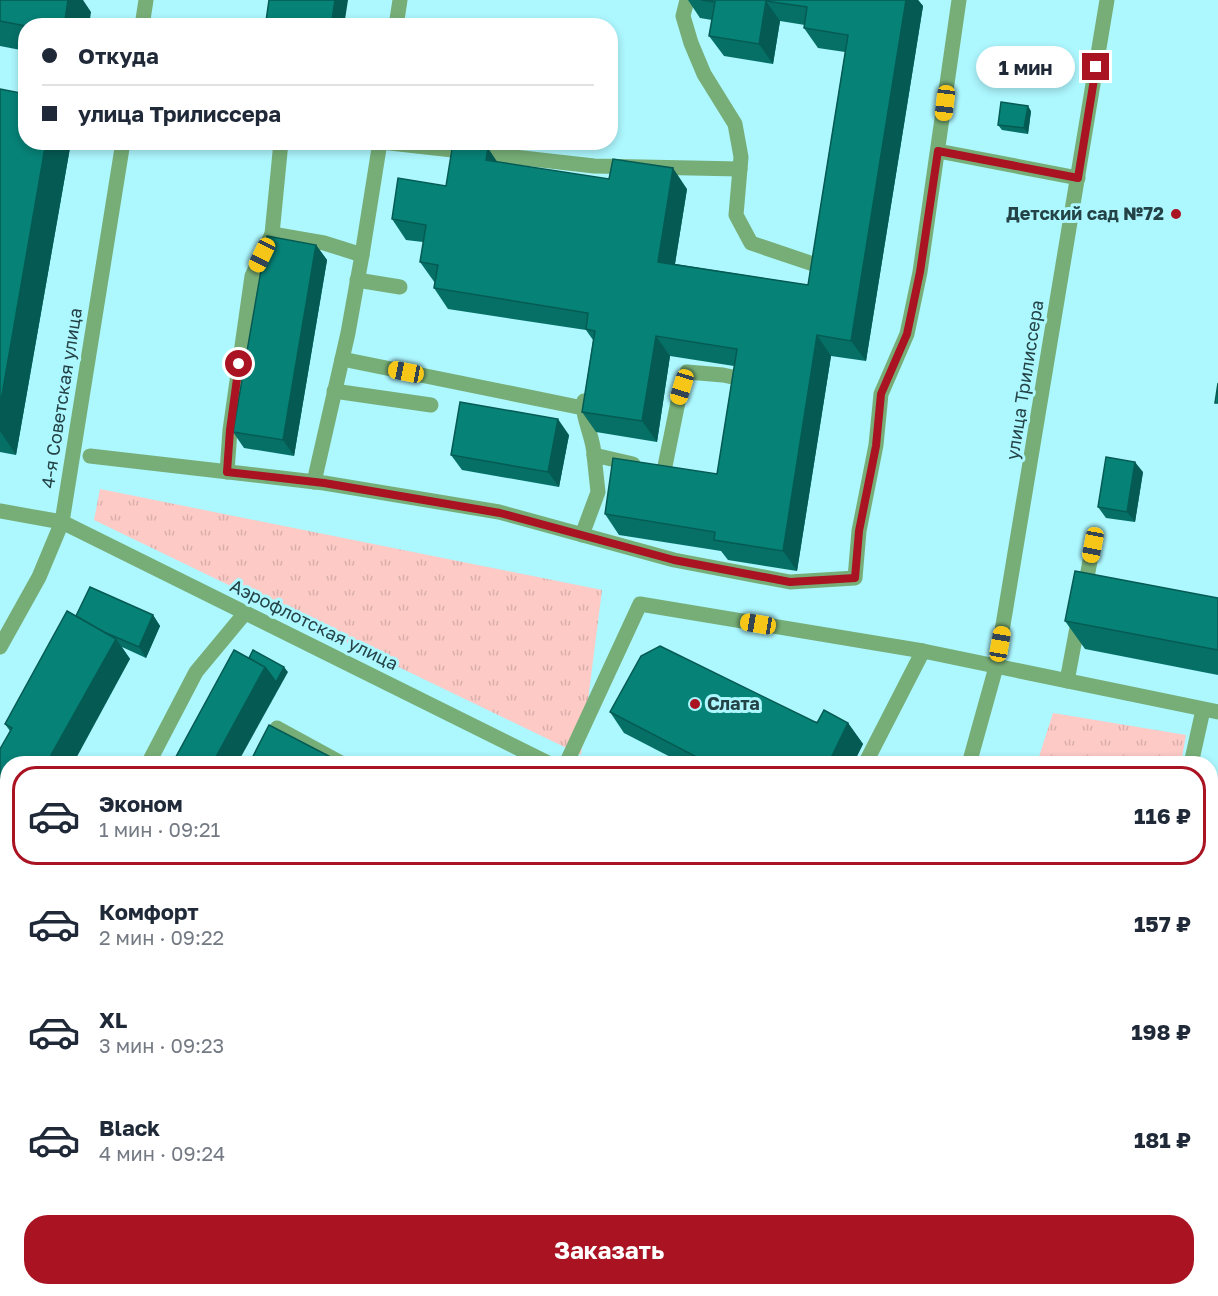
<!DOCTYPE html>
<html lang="ru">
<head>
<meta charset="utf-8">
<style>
	:root { --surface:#fff; --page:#f6f6f7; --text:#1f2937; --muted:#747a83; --line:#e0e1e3; --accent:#a91322 }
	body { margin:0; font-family:"Golos Text",sans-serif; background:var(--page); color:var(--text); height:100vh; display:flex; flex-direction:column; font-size:22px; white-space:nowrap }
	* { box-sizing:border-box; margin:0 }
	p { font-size:20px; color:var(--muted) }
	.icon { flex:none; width:33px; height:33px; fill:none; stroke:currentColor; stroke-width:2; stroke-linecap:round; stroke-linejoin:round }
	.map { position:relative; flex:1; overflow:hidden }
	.sheet { position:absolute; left:0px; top:756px; width:1218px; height:540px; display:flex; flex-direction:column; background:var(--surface); border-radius:24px 24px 0 0; box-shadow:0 3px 9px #0003 }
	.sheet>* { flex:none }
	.guide { position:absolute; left:18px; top:18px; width:600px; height:132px; border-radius:24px; box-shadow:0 3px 9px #0003; display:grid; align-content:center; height:132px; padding:0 24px; background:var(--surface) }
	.end { position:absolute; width:27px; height:27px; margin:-14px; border:8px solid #a91322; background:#fff; box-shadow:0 0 0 3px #fff }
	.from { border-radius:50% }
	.bubble { position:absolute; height:42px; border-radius:21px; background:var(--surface); box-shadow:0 3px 9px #0003; font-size:20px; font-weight:700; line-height:42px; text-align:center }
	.car { position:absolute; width:18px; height:36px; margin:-18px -9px; border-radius:8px; box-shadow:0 0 4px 2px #0007; background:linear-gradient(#f5c518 24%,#345 0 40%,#f5c518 0 76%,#345 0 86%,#f5c518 0) }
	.guide b { display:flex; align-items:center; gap:21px; height:57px; font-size:22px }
	.guide b+b { border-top:2px solid var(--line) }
	.guide i { width:15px; height:15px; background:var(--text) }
	ul { padding:10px 0 0; list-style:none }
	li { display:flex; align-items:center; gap:18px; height:99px; margin:0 12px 9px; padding:0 12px; border:3px solid transparent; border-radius:24px }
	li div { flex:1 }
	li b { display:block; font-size:22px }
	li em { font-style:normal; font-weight:700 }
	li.active { border-color:var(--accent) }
	li>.icon { width:54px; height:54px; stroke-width:1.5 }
	.primary-button { display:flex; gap:12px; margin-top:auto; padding:12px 24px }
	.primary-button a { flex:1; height:69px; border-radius:24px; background:var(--accent); color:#fff; font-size:24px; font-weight:700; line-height:69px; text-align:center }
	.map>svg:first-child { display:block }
	.grass { fill:url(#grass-tufts) }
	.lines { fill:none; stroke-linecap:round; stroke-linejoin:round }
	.minor { stroke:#77ae77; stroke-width:15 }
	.wall { fill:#067066 }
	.shaded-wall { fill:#055b53 }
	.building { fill:#078277; stroke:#055b53; stroke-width:1.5 }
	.route { stroke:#a91322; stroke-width:8 }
	.poi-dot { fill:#a91322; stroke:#adf7fe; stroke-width:2 }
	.labels { text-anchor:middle; stroke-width:6; stroke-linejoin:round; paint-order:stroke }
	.poi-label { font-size:18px; font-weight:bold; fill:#244346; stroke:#adf7fe; text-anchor:end }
	.street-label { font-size:18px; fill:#244346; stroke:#adf7fe }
</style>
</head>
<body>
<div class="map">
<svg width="1218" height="1296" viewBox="0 0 1218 1296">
	<defs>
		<pattern id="grass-tufts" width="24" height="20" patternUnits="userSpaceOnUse" patternTransform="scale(1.5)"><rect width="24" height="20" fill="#fdcac6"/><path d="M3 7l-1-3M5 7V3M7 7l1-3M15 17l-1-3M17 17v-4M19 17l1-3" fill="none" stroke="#d9afab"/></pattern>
	</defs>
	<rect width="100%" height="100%" fill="#adf7fe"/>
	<!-- grass -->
	<g class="grass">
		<path d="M100,489L602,590L581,755L94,520Z"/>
		<path d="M1053,713L1186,735L1181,763H1037Z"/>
	</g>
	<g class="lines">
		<!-- minor -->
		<g class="minor">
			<path d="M687,0L683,16L691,43L704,74L735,124L741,157L736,215L751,243L816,265"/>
			<path d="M142,26L146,0"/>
			<path d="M396,26L400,0"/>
			<path d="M381,142L594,166L740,169"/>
			<path d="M938,151L1078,178"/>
			<path d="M272,234L281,142"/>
			<path d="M362,255L380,142"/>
			<path d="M357,280L400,287"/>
			<path d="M342,359L583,408"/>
			<path d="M334,391L431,405"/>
			<path d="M584,401C581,416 594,438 594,455"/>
			<path d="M90,456L324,483L499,512L674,560L790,582L855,578L859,531L876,445L881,394L907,334L920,272L959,0"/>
			<path d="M664,471L678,402L687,372L723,375L742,379L740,389"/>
			<path d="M227,472L230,430L252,276L272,234L324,243L362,255L348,333L314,482"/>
			<path d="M0,511L62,522L550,764"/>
			<path d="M582,535L598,492L594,455L633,464"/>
			<path d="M1084,593L1093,545"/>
			<path d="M0,647L39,577L62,522L123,142"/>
			<path d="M1067,681L1079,617"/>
			<path d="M148,764L196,672L245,613"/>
			<path d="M258,764L277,728L343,764"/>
			<path d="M566,764L640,604L923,651L1218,712"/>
			<path d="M865,764L923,651"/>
			<path d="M969,764L996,667L1107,0"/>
			<path d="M1191,764L1203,710"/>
			<path d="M0,945L8,949"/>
			<path d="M0,1079L8,1082"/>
			<path d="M1210,1090L1218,1094"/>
			<path d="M0,1139L8,1143"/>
			<path d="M1210,1263L1218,1267"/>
			<path d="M495,1288L507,1296"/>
			<path d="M720,1296L724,1288"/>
		</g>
	</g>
	<!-- wall -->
	<g class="wall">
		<path d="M0,0L91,12L26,26V51L0,46Z"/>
		<path d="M688,0H918L923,6L866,361L831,356L797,571L728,560L721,551L619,535L605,514L717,474L734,366L670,356L657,442L596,432L582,412L593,340L586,330L448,309L434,288L435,283L420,262L423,242L406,240L392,219L446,186L497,162L609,179L687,189L675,264L808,285L845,52L818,48L804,28L805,25L780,21L773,64L724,56L709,36L712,20L700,18Z"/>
		<path d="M266,21L344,26H269Z"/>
		<path d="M0,89L26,142H71L16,455L0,452Z"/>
		<path d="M1031,111L1028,134L1002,130L998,125Z"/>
		<path d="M316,245L327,260L294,456L244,448L233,432Z"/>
		<path d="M569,435L559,487L462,470L451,455Z"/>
		<path d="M1143,472L1135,522L1106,518L1098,507Z"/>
		<path d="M1218,598V675L1085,649L1065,621Z"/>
		<path d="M153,615L160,626L146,658L122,647L130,659L8,764V911L3,909L0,915V749L10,731L5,724L76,616Z"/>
		<path d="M610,712L848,723L863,744L853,764H684L624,733Z"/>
		<path d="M1210,859L1218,860V928L1210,927Z"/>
		<path d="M1218,934V1043L1212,1042L1210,1039V976Z"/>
		<path d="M0,957L8,961V1061L0,1057Z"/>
		<path d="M1210,1127L1218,1131V1207L1210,1203Z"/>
	</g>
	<!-- shaded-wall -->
	<g class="shaded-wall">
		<path d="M68,0H83L91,12L89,26H64Z"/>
		<path d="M335,0H348L344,26H331Z"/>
		<path d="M906,0H918L923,6L866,361L851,341Z"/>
		<path d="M766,1L780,21L773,64L759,44Z"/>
		<path d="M1028,106L1031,111L1028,134L1024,128Z"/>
		<path d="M46,142H71L16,455L0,431V406Z"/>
		<path d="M488,148L502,169L486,160Z"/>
		<path d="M673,168L687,189L672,282L658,262Z"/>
		<path d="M316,245L327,260L294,456L283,440Z"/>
		<path d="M817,335L831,356L797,571L783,551Z"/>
		<path d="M656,336L670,356L657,442L642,421Z"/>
		<path d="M558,419L569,435L559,487L548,472Z"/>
		<path d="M1135,462L1143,472L1135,522L1127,512Z"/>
		<path d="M153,615L160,626L146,658L139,647Z"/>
		<path d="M116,639L130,659L73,764H57L51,755Z"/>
		<path d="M265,667H284L288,672L237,764H212Z"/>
		<path d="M848,723L863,744L853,764H828Z"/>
		<path d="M0,904L3,909L0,915Z"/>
		<path d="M2,1167L6,1173L0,1183V1170Z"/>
		<path d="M840,1288H876L872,1296H836Z"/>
	</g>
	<!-- building -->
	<g class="building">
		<path d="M0,0H68L64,26H26L0,21Z"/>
		<path d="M269,0H335L331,26H298L266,21Z"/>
		<path d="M701,0H906L851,341L817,335L783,551L714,540L715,532L605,514L613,458L717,474L737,349L656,336L642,421L582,412L595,331L586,329L588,313L434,288L438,265L420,262L426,225L392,219L398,178L446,186L453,143L488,148L486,160L609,179L613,159L673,168L658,262L808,285L848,35L804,28L807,7L766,1L759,44L709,36L715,2Z"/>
		<path d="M0,89L26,94V142H46L0,406Z"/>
		<path d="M1001,102L1028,106L1024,128L998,125Z"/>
		<path d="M267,236L316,245L283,440L233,432Z"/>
		<path d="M1218,383V403H1215Z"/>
		<path d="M460,402L558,419L548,472L451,455Z"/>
		<path d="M1106,457L1135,462L1127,512L1098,507Z"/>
		<path d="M1075,571L1218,598V650L1065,621Z"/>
		<path d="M90,587L153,615L139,647L104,632L76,616Z"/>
		<path d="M67,611L116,639L51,755L66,764H8V852L0,848V749L12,728L5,724Z"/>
		<path d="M660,646L817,723L824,710L848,723L828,764H710L610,712L641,656Z"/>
		<path d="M234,650L265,667L212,764H172Z"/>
		<path d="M253,650L284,667L276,682L265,667L249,658Z"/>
		<path d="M269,725L344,764H249Z"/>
		<path d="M0,851L8,855V901L0,897Z"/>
		<path d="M1210,859L1218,860V914L1210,913Z"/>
		<path d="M1218,934V1029L1210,1028V976Z"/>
		<path d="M0,957L8,961V1054L0,1050Z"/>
		<path d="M1210,1127L1218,1131V1189L1210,1185Z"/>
		<path d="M780,1288H840L836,1296H776Z"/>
	</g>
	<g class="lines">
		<!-- route -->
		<path class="route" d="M239,364L230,430L227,472L324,483L500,513L674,560L790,582L855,578L859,531L876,446L881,394L907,334L920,272L938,151L1078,178L1096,67"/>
	</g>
	<!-- markers -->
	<g class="poi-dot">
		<circle cx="1176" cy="214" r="6"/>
		<circle cx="695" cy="704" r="6"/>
	</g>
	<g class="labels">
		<!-- poi labels -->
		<g class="poi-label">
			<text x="1164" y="220">Детский сад №72</text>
			<text x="707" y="710" text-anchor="start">Слата</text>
		</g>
		<!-- street labels -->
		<g class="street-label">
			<text transform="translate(1025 380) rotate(-81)" y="6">улица Трилиссера</text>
			<text transform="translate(62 398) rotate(-81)" y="6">4-я Советская улица</text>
			<text transform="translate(314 625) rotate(26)" y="6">Аэрофлотская улица</text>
		</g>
	</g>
</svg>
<i class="end from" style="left:239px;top:364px"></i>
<i class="end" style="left:1096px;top:67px"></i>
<div class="bubble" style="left:976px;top:46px;width:99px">1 мин</div>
<i class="car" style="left:945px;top:103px;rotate:187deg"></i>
<i class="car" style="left:262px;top:255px;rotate:206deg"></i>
<i class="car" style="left:406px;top:372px;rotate:281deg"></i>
<i class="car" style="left:682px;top:387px;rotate:197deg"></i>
<i class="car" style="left:1093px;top:545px;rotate:191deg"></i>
<i class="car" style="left:758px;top:624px;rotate:279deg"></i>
<i class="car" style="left:1000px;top:644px;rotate:10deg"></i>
<div class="guide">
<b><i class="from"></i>Откуда</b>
<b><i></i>улица Трилиссера</b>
</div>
<section class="sheet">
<ul>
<li class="active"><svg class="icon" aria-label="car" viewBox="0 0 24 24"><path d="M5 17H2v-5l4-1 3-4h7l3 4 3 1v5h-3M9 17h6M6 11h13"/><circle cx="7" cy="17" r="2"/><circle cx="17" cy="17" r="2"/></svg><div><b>Эконом</b><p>1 мин · 09:21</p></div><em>116 ₽</em></li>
<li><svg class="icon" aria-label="car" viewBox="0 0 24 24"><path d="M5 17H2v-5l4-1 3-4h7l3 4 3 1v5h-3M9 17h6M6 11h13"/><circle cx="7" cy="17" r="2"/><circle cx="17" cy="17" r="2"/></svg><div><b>Комфорт</b><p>2 мин · 09:22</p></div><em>157 ₽</em></li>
<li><svg class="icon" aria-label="car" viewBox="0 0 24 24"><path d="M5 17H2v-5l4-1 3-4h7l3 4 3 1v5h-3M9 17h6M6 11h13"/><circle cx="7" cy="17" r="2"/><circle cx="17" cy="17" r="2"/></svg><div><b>XL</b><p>3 мин · 09:23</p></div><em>198 ₽</em></li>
<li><svg class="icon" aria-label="car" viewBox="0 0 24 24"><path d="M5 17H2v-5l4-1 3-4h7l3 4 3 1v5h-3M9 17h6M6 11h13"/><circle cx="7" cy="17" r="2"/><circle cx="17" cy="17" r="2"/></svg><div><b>Black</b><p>4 мин · 09:24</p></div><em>181 ₽</em></li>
</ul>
<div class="primary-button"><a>Заказать</a></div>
</section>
</div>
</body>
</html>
